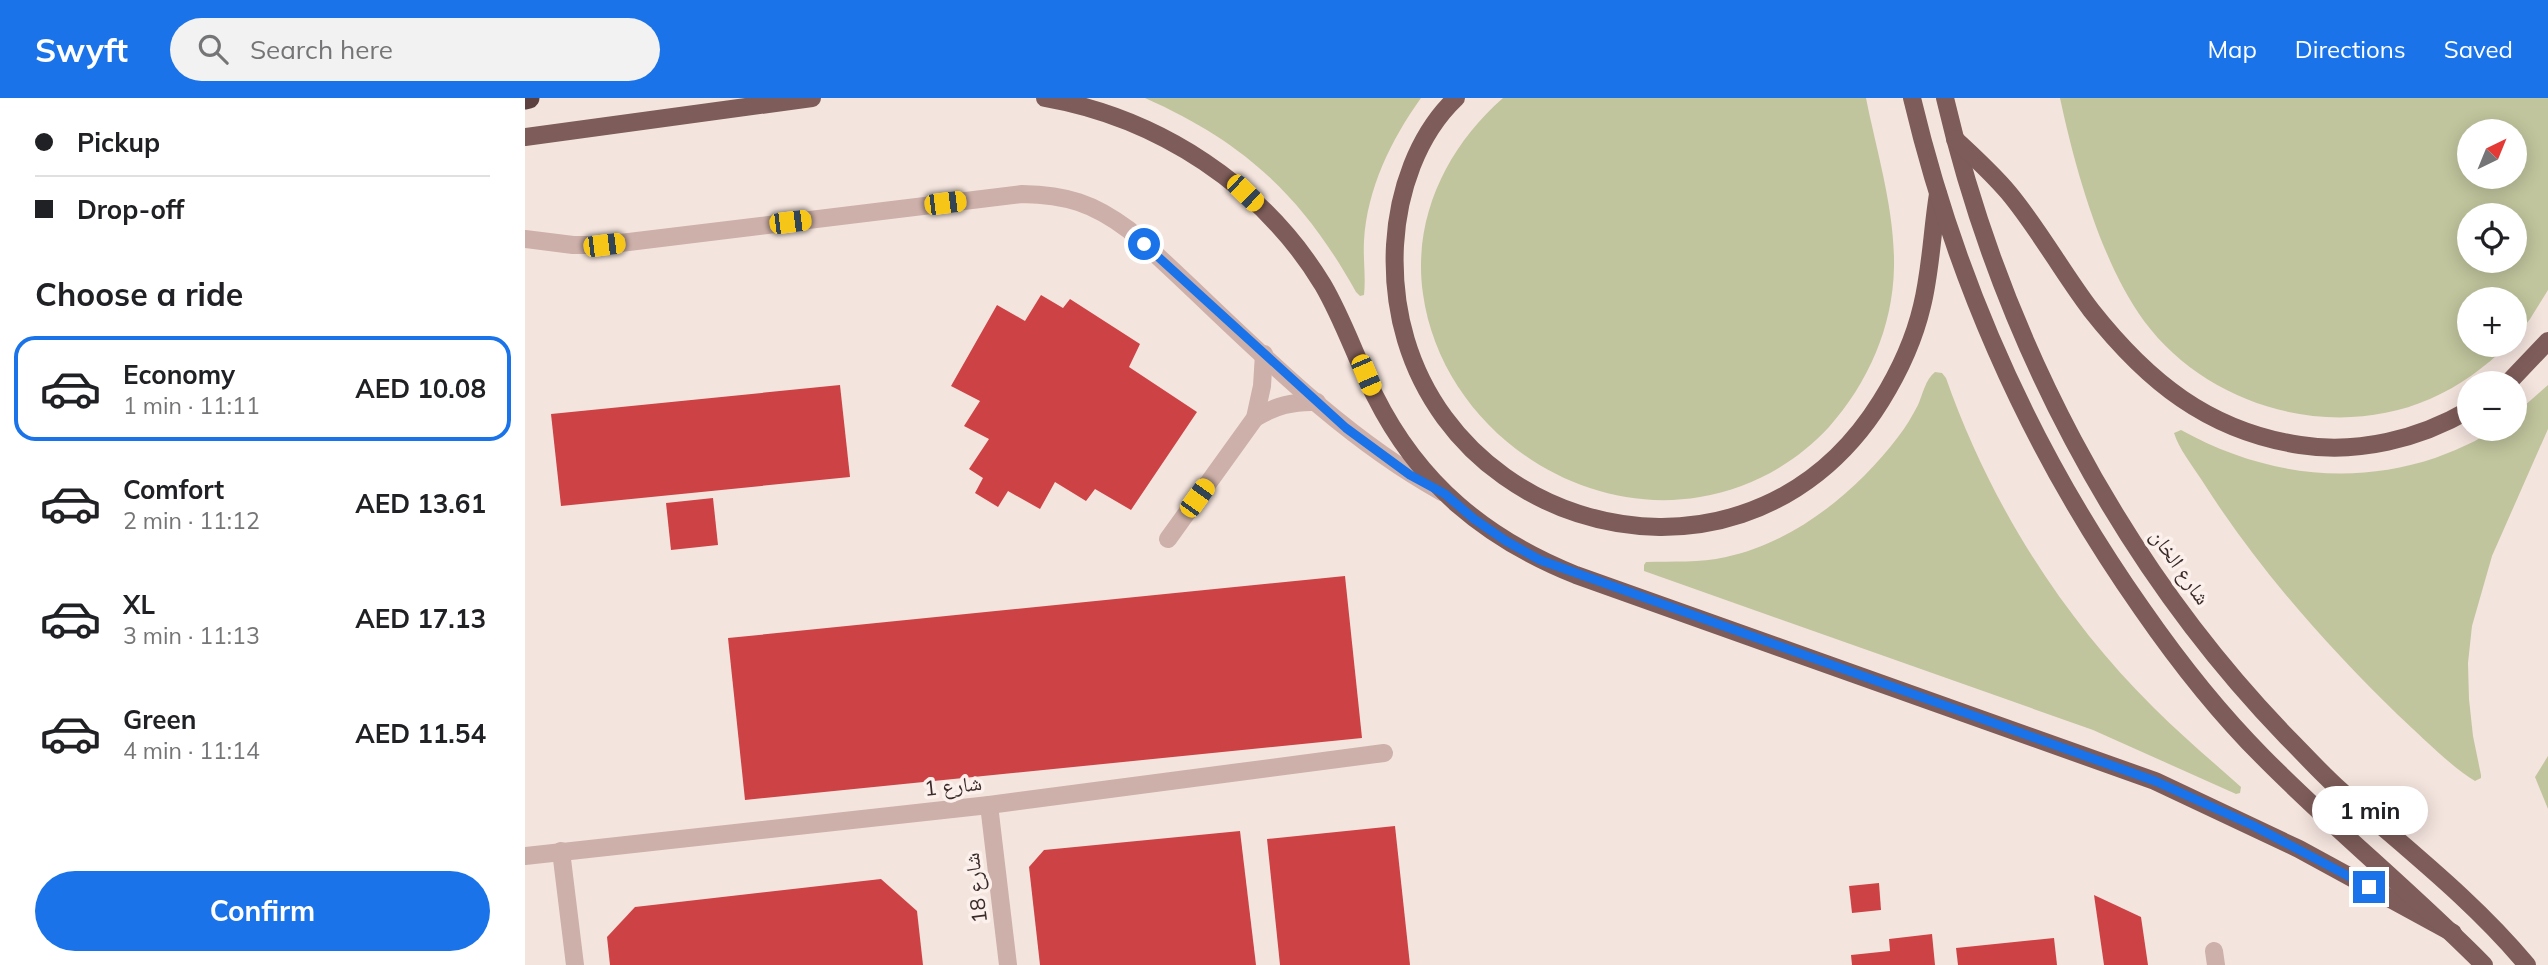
<!DOCTYPE html>
<html lang="en">
<head>
<meta charset="utf-8">
<style>
	:root { --surface:#fff; --page:#f2f2f2; --text:#202124; --muted:#757577; --line:#e0e0e0; --accent:#1a73e8 }
	body { margin:0; font-family:Mulish,"Noto Naskh Arabic",sans-serif; background:var(--page); color:var(--text); height:100vh; display:flex; flex-direction:column; font-size:26px; white-space:nowrap }
	* { box-sizing:border-box; margin:0 }
	p { font-size:23px; color:var(--muted) }
	.icon { flex:none; width:38px; height:38px; fill:none; stroke:currentColor; stroke-width:2; stroke-linecap:round; stroke-linejoin:round }
	.map { position:relative; flex:1; overflow:hidden }
	.drawer { display:flex; flex-direction:column; background:var(--surface); width:525px }
	.drawer>* { flex:none }
	.guide { display:grid; align-content:center; height:154px; padding:0 35px; background:var(--surface) }
	.needle { width:46px; rotate:43deg }
	.tools { position:absolute; left:1932px; top:21px; display:grid; gap:14px }
	.tools a { display:grid; place-items:center; width:70px; height:70px; border-radius:50%; background:var(--surface); box-shadow:0 4px 18px #0003; font-size:35px }
	.end { position:absolute; width:32px; height:32px; margin:-16px; border:9px solid #1a73e8; background:#fff; box-shadow:0 0 0 4px #fff }
	.from { border-radius:50% }
	.bubble { position:absolute; height:49px; border-radius:24px; background:var(--surface); box-shadow:0 4px 18px #0003; font-size:23px; font-weight:700; line-height:49px; text-align:center }
	.car { position:absolute; width:21px; height:42px; margin:-21px -10px; border-radius:9px; box-shadow:0 0 5px 2px #0007; background:linear-gradient(#f5c518 24%,#345 0 40%,#f5c518 0 76%,#345 0 86%,#f5c518 0) }
	.guide b { display:flex; align-items:center; gap:24px; height:66px; font-size:26px }
	.guide b+b { border-top:2px solid var(--line) }
	.guide i { width:18px; height:18px; background:var(--text) }
	ul { padding:0; list-style:none }
	li { display:flex; align-items:center; gap:21px; height:105px; margin:0 14px 10px; padding:0 21px; border:4px solid transparent; border-radius:21px }
	li div { flex:1 }
	li b { display:block; font-size:26px }
	li em { font-style:normal; font-weight:700 }
	li.active { border-color:var(--accent) }
	li>.icon { width:63px; height:63px; stroke-width:1.5 }
	h2 { padding:0 35px; font-size:32px; line-height:84px }
	.cta { display:flex; gap:14px; margin-top:auto; padding:14px 35px }
	.cta a { flex:1; height:80px; border-radius:42px; background:var(--accent); color:#fff; font-size:28px; font-weight:700; line-height:80px; text-align:center }
	header { display:flex; align-items:center; gap:42px; box-sizing:border-box; height:98px; padding:0 35px; background:var(--accent); color:#fff }
	header strong { font-size:33px }
	nav { display:flex; gap:38px; margin-inline-start:auto; font-size:24px }
	.search { width:490px; height:63px; background:var(--page); display:flex; align-items:center; gap:18px; box-sizing:border-box; padding:0 24px; border-radius:38px; color:var(--muted); font-size:26px }
	main { display:flex; flex:1; min-height:0 }
	.map>svg:first-child { display:block }
	.green { fill:#c1c59d; fill-rule:evenodd }
	.building { fill:#cd4345 }
	.lines { fill:none; stroke-linecap:round; stroke-linejoin:round }
	.lane { stroke:#cdb0a9; stroke-width:18 }
	.street { stroke:#cdb0a9; stroke-width:18 }
	.primary { stroke:#7d5c59; stroke-width:18 }
	.highway { stroke:#5c4140; stroke-width:21 }
	.route { stroke:#1a73e8; stroke-width:9 }
	.labels { text-anchor:middle; stroke-width:7; stroke-linejoin:round; paint-order:stroke }
	.street-label { font-size:21px; fill:#3a2a29; stroke:#fbf0eb }
</style>
</head>
<body>
<header>
<strong>Swyft</strong>
<div class="search"><svg class="icon" aria-label="search" viewBox="0 0 24 24"><circle cx="10" cy="10" r="6"/><path d="M15 15l6 6"/></svg>Search here</div>
<nav><a>Map</a><a>Directions</a><a>Saved</a></nav>
</header>
<main>
<section class="drawer">
<div class="guide">
<b><i class="from"></i>Pickup</b>
<b><i></i>Drop-off</b>
</div>
<h2>Choose a ride</h2>
<ul>
<li class="active"><svg class="icon" aria-label="car" viewBox="0 0 24 24"><path d="M5 17H2v-5l4-1 3-4h7l3 4 3 1v5h-3M9 17h6M6 11h13"/><circle cx="7" cy="17" r="2"/><circle cx="17" cy="17" r="2"/></svg><div><b>Economy</b><p>1 min · 11:11</p></div><em>AED 10.08</em></li>
<li><svg class="icon" aria-label="car" viewBox="0 0 24 24"><path d="M5 17H2v-5l4-1 3-4h7l3 4 3 1v5h-3M9 17h6M6 11h13"/><circle cx="7" cy="17" r="2"/><circle cx="17" cy="17" r="2"/></svg><div><b>Comfort</b><p>2 min · 11:12</p></div><em>AED 13.61</em></li>
<li><svg class="icon" aria-label="car" viewBox="0 0 24 24"><path d="M5 17H2v-5l4-1 3-4h7l3 4 3 1v5h-3M9 17h6M6 11h13"/><circle cx="7" cy="17" r="2"/><circle cx="17" cy="17" r="2"/></svg><div><b>XL</b><p>3 min · 11:13</p></div><em>AED 17.13</em></li>
<li><svg class="icon" aria-label="car" viewBox="0 0 24 24"><path d="M5 17H2v-5l4-1 3-4h7l3 4 3 1v5h-3M9 17h6M6 11h13"/><circle cx="7" cy="17" r="2"/><circle cx="17" cy="17" r="2"/></svg><div><b>Green</b><p>4 min · 11:14</p></div><em>AED 11.54</em></li>
</ul>
<div class="cta"><a>Confirm</a></div>
</section>
<div class="map">
<svg width="2023" height="867" viewBox="0 0 2023 867">
	<rect width="100%" height="100%" fill="#f4e4de"/>
	<!-- green -->
	<g class="green">
		<path d="M620,0H896C866,42 842,91 839,143C838,161 841,180 839,197L835,198L831,194C778,99 721,45 620,0Z"/>
		<path d="M978,0H1341C1352,55 1370,112 1369,169C1368,229 1343,285 1304,329C1270,366 1224,391 1175,399C1047,421 916,325 898,196C887,120 922,49 978,0Z"/>
		<path d="M1535,0H2023V192L2005,221L1990,240V201H1944V247H1983C1960,269 1935,288 1905,301C1806,344 1683,309 1619,223C1576,164 1550,70 1535,0ZM1944,33H1990V79H1944ZM1944,117H1990V163H1944Z"/>
		<path d="M1410,274L1417,275L1421,280C1464,403 1536,518 1629,610C1657,638 1687,663 1716,689L1715,695L1711,696L1568,632L1119,473V467L1121,464C1148,463 1174,465 1201,459C1270,444 1331,394 1373,339C1381,329 1387,318 1393,307C1398,296 1400,282 1410,274Z"/>
		<path d="M2023,287V331L1967,458L1947,528L1943,565L1944,601L1948,638L1956,677V680L1950,683C1925,668 1895,637 1873,617C1799,545 1731,468 1676,381C1667,367 1654,351 1649,335L1656,332C1736,376 1823,389 1910,360C1924,355 1937,349 1950,343C1956,340 1962,334 1968,331C1974,329 1983,331 1990,331V316Z"/>
		<path d="M2023,658V711L2010,679Z"/>
	</g>
	<!-- building -->
	<g class="building">
		<path d="M516,197L538,210L545,201L615,246L604,269L672,314L606,412L570,391L561,403L530,384L515,411L483,393L473,409L450,395L458,380L444,371L464,341L439,328L455,303L426,288L472,207L500,223Z"/>
		<path d="M315,287L325,379L36,408L26,316Z"/>
		<path d="M188,400L193,447L146,452L141,405Z"/>
		<path d="M820,478L837,640L220,702L203,540Z"/>
		<path d="M870,728L885,867H755L742,741Z"/>
		<path d="M715,733L731,867H515L504,769L519,752Z"/>
		<path d="M356,781L392,813L398,867H85L82,839L110,809Z"/>
		<path d="M1354,785L1356,812L1327,815L1324,788Z"/>
		<path d="M1569,797L1616,819L1623,867H1579Z"/>
		<path d="M1407,836L1410,867H1327L1326,857L1365,853L1364,841Z"/>
		<path d="M1529,840L1532,867H1433L1431,850Z"/>
	</g>
	<g class="lines">
		<!-- lane -->
		<g class="lane">
			<path d="M730,320C750,308 768,303 792,304"/>
			<path d="M643,441L730,320L737,288L739,256"/>
			<path d="M1689,853L1691,867"/>
		</g>
		<!-- street -->
		<g class="street">
			<path d="M0,141L48,147H79L497,96C542,97 568,105 604,132C704,221 799,329 917,394"/>
			<path d="M464,707L483,867"/>
			<path d="M36,753L50,867"/>
			<path d="M0,758L464,707L859,655"/>
		</g>
		<!-- primary -->
		<g class="primary">
			<path d="M520,0C634,20 738,88 798,187C819,223 831,261 850,298C894,386 961,441 1051,477L1630,683L1774,751L1928,835"/>
			<path d="M931,0C892,37 873,94 870,147C856,420 1210,538 1356,303C1374,274 1389,242 1397,208C1406,172 1407,133 1413,96"/>
			<path d="M1387,0C1431,185 1508,356 1617,511C1653,563 1693,614 1738,659C1809,731 1888,795 1959,867"/>
			<path d="M1420,0C1475,236 1593,464 1762,639C1779,656 1796,675 1815,692C1879,749 1947,801 2002,867"/>
			<path d="M0,39L287,0"/>
			<path d="M1430,41C1448,58 1467,75 1483,94C1514,131 1537,174 1566,212C1622,283 1683,333 1775,347C1833,356 1894,341 1944,312"/>
			<path d="M1983,285L2023,243"/>
		</g>
		<!-- highway -->
		<path class="highway" d="M0,1L4,0"/>
	</g>
	<g class="lines">
		<!-- route -->
		<path class="route" d="M619,146L821,330L885,377L920,396L949,421L981,443L1015,462L1630,683L1727,727L1844,789"/>
	</g>
	<g class="labels">
		<!-- street labels -->
		<g class="street-label">
			<text transform="translate(1655 469) rotate(55)" y="7">شارع الخان</text>
			<text transform="translate(428 688) rotate(-6)" y="7">شارع 1</text>
			<text transform="translate(451 790) rotate(-97)" y="7">شارع 18</text>
		</g>
	</g>
</svg>
<div class="tools">
<a><svg class="needle" viewBox="-14 -14 28 28"><path d="M0-13l5 13h-10z" fill="#e53935"/><path d="M0 13l5-13h-10z" fill="#757577"/></svg></a>
<a><svg class="icon" aria-label="locate" viewBox="0 0 24 24"><circle cx="12" cy="12" r="6"/><path d="M12 2v4M12 18v4M2 12h4M18 12h4"/></svg></a>
<a>+</a>
<a>−</a>
</div>
<i class="end from" style="left:619px;top:146px"></i>
<i class="end" style="left:1844px;top:789px"></i>
<div class="bubble" style="left:1787px;top:688px;width:116px">1 min</div>
<i class="car" style="left:720px;top:95px;rotate:134deg"></i>
<i class="car" style="left:420px;top:105px;rotate:83deg"></i>
<i class="car" style="left:265px;top:124px;rotate:83deg"></i>
<i class="car" style="left:79px;top:147px;rotate:83deg"></i>
<i class="car" style="left:841px;top:277px;rotate:157deg"></i>
<i class="car" style="left:672px;top:400px;rotate:36deg"></i>
</div>
</main>
</body>
</html>
